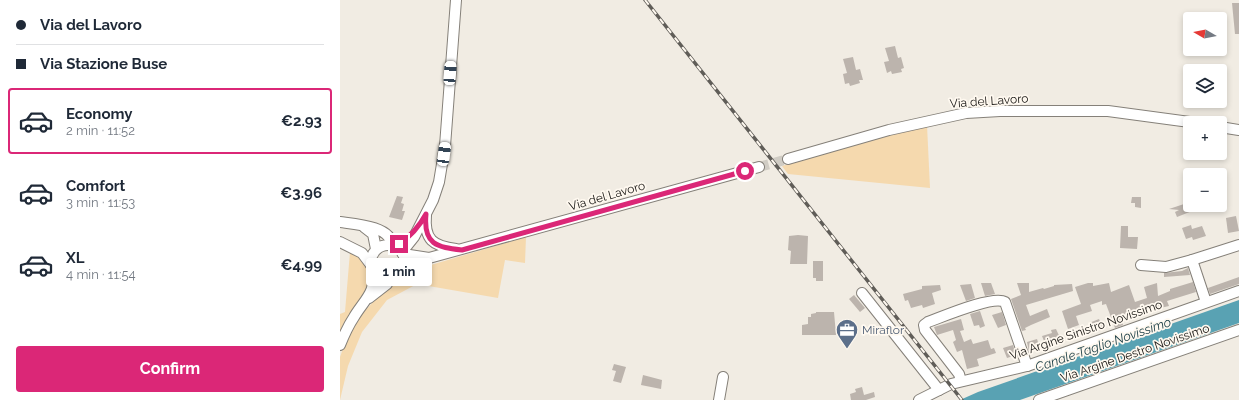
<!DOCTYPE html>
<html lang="en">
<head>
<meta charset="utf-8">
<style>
	:root { --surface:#fff; --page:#f6f6f7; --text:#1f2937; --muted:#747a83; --line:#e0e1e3; --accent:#db2777 }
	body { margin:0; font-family:Raleway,sans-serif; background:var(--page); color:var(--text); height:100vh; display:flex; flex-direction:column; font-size:15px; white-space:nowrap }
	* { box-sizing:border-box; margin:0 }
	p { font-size:13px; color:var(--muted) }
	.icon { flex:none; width:22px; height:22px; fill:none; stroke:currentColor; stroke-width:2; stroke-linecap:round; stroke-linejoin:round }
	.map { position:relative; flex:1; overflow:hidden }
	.drawer { display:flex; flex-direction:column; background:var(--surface); width:340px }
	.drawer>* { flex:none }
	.banner { display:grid; align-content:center; height:88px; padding:0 16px; background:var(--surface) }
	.needle { width:26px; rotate:279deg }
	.tools { position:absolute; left:843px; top:12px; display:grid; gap:8px }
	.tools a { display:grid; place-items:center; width:44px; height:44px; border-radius:4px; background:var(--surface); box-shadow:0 2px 6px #0003; font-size:20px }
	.end { position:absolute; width:18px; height:18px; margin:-9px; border:5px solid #db2777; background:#fff; box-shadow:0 0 0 2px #fff }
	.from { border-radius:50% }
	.bubble { position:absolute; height:28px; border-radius:4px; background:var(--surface); box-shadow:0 2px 6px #0003; font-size:13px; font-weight:700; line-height:28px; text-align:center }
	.car { position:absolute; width:12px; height:24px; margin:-12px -6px; border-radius:5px; box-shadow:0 0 3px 1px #0007; background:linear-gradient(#fff 24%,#345 0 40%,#fff 0 76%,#345 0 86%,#fff 0) }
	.banner b { display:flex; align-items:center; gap:14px; height:38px; font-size:15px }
	.banner b+b { border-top:1px solid var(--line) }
	.banner i { width:10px; height:10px; background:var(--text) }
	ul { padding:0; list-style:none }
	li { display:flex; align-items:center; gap:12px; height:66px; margin:0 8px 6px; padding:0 8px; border:2px solid transparent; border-radius:4px }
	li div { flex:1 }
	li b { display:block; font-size:15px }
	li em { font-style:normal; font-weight:700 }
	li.current { border-color:var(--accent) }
	li>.icon { width:36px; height:36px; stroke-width:1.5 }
	.button { display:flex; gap:8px; margin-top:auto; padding:8px 16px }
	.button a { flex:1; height:46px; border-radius:4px; background:var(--accent); color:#fff; font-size:16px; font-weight:700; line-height:46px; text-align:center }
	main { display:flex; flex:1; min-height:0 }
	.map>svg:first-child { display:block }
	.green { fill:#f5d9ae }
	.water { fill:#59a2b3 }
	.building { fill:#bcb4ad }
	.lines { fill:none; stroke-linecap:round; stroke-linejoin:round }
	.minor-tunnel { stroke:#d0ccc4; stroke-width:10; stroke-dasharray:10 5; stroke-linecap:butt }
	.minor-casing { stroke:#858079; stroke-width:12 }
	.path { stroke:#a7a39c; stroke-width:1; stroke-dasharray:2 3; stroke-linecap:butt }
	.minor { stroke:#fff; stroke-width:10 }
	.rail-casing { stroke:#605d58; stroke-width:3.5 }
	.rail { stroke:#fff9f0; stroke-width:2; stroke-dasharray:6; stroke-linecap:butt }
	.route { stroke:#db2777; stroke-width:5 }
	.labels { text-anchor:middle; stroke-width:3.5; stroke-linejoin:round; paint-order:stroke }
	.street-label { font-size:12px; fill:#171512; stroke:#fff9f0 }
	.service-label { font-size:12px; fill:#4e5e75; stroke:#fff9f0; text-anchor:start }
	.water-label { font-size:13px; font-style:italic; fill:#1a3d45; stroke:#fff9f0 }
</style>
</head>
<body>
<main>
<section class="drawer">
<div class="banner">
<b><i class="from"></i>Via del Lavoro</b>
<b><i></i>Via Stazione Buse</b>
</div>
<ul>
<li class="current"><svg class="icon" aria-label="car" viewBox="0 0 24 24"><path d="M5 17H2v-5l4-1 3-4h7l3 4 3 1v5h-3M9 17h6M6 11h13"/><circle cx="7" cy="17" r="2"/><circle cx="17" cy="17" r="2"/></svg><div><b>Economy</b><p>2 min · 11:52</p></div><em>€2.93</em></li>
<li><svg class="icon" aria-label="car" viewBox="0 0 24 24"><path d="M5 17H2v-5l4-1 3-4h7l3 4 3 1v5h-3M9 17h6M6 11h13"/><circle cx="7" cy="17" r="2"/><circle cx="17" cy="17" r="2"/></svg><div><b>Comfort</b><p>3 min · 11:53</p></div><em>€3.96</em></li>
<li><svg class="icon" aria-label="car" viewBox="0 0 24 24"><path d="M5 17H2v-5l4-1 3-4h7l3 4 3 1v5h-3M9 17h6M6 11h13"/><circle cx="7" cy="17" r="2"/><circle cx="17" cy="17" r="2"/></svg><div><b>XL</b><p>4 min · 11:54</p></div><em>€4.99</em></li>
</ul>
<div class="button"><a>Confirm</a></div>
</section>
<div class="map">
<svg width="899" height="400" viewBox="0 0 899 400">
	<rect width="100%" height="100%" fill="#f1ece3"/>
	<!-- green -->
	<g class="green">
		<path d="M587,125L590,188L448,174L442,166Z"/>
		<path d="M186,237L185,263L165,260L158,298L77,284L47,300L22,332L8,366L0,400V357L5,343L20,316L47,287L84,267Z"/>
		<path d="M10,252C27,259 27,266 30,283L0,333V314L5,312Z"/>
	</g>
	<!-- water -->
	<path class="water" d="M899,300V323L680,400H620L638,392Z"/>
	<!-- building -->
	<g class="building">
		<path d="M892,3H899V34H895Z"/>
		<path d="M555,46L558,58L561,57L564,68L561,69L562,72L552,74L551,71L547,73L544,62L549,61L545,48Z"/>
		<path d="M513,57L516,70L520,69L523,80H519L520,83L510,86L509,83L505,84L503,74L507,73L503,59Z"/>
		<path d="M57,196L63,197L61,203L64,204L62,211H65L62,220L49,217Z"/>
		<path d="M792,197H801V208L795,207V203H791Z"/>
		<path d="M844,204V206L849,204L852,211L837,217L835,212L839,210L829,209Z"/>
		<path d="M896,216L899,231L888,233L886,218Z"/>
		<path d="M851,225L852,229L862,226L866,236L853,240L852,237L846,239L842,228Z"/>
		<path d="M781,226H788V237H798L797,249L780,248Z"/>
		<path d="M458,235L468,236L467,264H450L451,251L448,250L449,236Z"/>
		<path d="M473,261H483V281H476V278H473Z"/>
		<path d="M848,268L850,275L824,277V273L842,271Z"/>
		<path d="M899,277V284L870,294L868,288Z"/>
		<path d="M853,282L856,292L827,301L829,306L820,308L818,305L805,310V312L782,321L783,325L775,328L766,304L762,305V301L750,305L752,311L736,316L739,325L728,329L722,311L741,304L735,287L748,283H753V286L769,283L771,292L789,285L795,302L807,298L804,287L817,283L818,296L830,291V289Z"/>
		<path d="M641,283H651L655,294L645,296Z"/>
		<path d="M677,283H689V292L703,288L704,289L714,286V285L732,284L733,291L686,305L690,316L707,309L710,317L691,325L685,328L686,330L682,331L671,299L681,295Z"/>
		<path d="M631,284L635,298L626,301L620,285Z"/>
		<path d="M600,285L601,290L592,293L595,304L583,308L582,305L571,308L568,300L565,301L563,294L582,289V286Z"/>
		<path d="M514,295L525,308L520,312L509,299Z"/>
		<path d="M640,311L645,326L640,328L639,325L634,326L630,314Z"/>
		<path d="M476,312H494L496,335H462V325L468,324V317H471V314L476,313Z"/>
		<path d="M662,312L666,325L658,328L652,315Z"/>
		<path d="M621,319L624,330L620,331L624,342L631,339L633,344L648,340L651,349L654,348L656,353L637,359L639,366L627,369L622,350L617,352L613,342L616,340L613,330L597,335L594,327Z"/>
		<path d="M759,319L762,327L752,332L749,323Z"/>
		<path d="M716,329L722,342L711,346L709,340L704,341L702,336L712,333L711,330Z"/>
		<path d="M697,339L700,349L689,352L687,342Z"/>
		<path d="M673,345L676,355L667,358L663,348Z"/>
		<path d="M274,364L286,367L281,383L273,381L276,371L272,370Z"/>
		<path d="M303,375L322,380L321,389L301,385Z"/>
		<path d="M522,387L524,395L534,392L535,397L526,400H511L510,394L516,392L515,389Z"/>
	</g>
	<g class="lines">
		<!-- minor-tunnel -->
		<path class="minor-tunnel" d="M419,167L448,159"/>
		<!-- minor casing -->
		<g class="minor-casing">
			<g id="minor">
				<path d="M880,127L899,130"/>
				<path d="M448,159L549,130L626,113L660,111H768L857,123"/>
				<path d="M86,215C84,240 93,246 116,249"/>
				<path d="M0,222C14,224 51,226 52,245"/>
				<path d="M24,227L33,234L36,249"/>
				<path d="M0,242L22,253L31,265"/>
				<circle cx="48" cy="262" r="17"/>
				<path d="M62,252L74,237L93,200L99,182L105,146L116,0"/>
				<path d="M63,254L89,258"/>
				<path d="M852,260L899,245"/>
				<path d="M801,265L826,267L852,260L866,302"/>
				<path d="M61,272L89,258L419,167"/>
				<path d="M522,293L599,390"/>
				<path d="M29,298L47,284L50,279"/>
				<path d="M0,345C4,335 8,326 14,317C24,300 38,291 32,269"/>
				<path d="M621,381L619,374L585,330L584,325L588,322C602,317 653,295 665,302L687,366"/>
				<path d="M379,400L383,377"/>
				<path d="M579,400L611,384L687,366L899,291"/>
				<path d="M699,400L899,330"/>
			</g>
		</g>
		<!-- path -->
		<path class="path" d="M58,236L64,235"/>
		<!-- minor -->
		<use href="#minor" class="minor"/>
		<!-- rail casing -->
		<g class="rail-casing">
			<path id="rail" d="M305,0L622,400"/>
		</g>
		<!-- rail -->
		<use href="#rail" class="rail"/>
	</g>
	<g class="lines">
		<!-- route -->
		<path class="route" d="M59,244C71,236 79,227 86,214C83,245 97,247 122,250L405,171"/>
	</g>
	<!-- icons -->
	<defs>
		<g id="office-pin" transform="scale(1.15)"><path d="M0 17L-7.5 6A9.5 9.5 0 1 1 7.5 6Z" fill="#5c6f8a" stroke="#fff9f0"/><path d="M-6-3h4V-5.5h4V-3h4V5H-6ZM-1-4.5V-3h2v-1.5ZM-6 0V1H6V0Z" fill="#fff"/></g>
	</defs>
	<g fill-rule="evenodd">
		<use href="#office-pin" x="507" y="330"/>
	</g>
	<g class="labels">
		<!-- street labels -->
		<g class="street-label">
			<text transform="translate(649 101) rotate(-4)" y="4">Via del Lavoro</text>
			<text transform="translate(267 196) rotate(-16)" y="4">Via del Lavoro</text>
			<text transform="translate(746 330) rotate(-19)" y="4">Via Argine Sinistro Novissimo</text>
			<text transform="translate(795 353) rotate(-19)" y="4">Via Argine Destro Novissimo</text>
		</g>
		<!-- service labels -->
		<g class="service-label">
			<text x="522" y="334">Miraflor</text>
		</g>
		<!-- water labels -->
		<g class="water-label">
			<text transform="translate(763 344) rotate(-19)" y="5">Canale Taglio Novissimo</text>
		</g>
	</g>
</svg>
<div class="tools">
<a><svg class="needle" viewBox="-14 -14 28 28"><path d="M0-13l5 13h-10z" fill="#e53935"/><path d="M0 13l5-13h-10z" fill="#747a83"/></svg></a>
<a><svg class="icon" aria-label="layers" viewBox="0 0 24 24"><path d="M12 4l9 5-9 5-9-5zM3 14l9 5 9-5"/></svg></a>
<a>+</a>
<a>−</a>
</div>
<i class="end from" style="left:405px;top:171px"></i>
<i class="end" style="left:59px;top:244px"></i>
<div class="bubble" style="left:26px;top:258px;width:66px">1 min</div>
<i class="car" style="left:110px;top:73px;rotate:4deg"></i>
<i class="car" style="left:104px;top:154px;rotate:8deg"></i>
</div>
</main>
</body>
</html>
